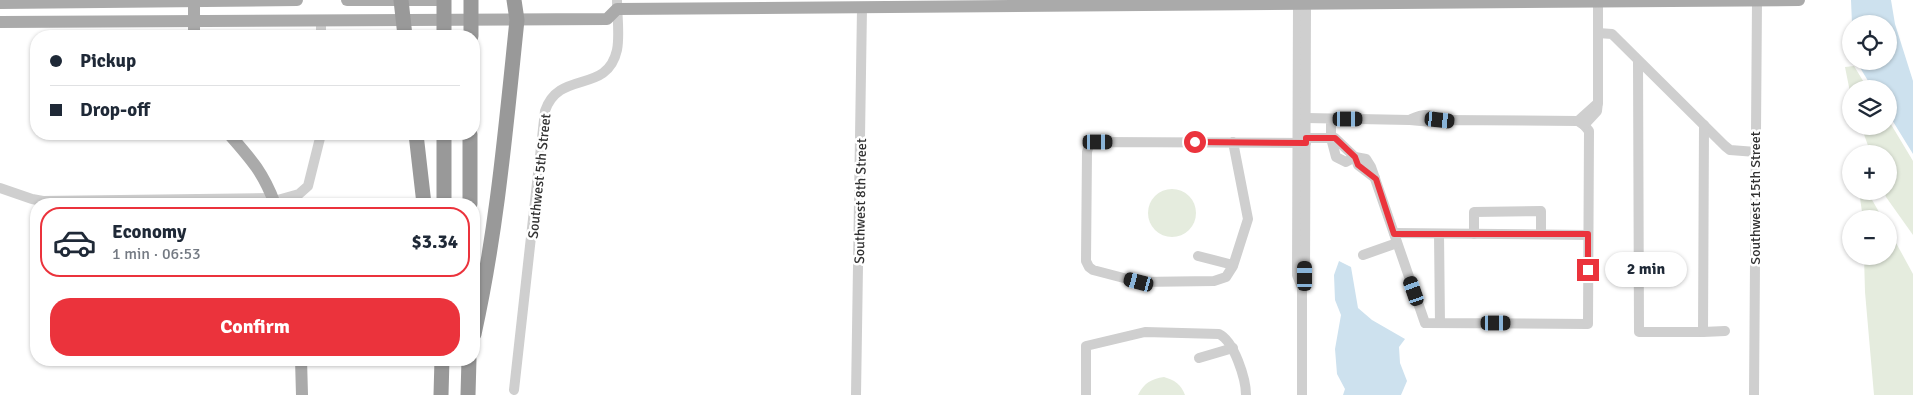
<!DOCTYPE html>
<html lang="en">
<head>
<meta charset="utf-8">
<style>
	:root { --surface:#fff; --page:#f2f2f3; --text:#1f2937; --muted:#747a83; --line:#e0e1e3; --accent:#eb333c }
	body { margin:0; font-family:Signika,sans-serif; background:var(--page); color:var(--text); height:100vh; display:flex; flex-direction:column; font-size:19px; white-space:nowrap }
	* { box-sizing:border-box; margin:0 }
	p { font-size:16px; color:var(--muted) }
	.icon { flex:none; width:28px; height:28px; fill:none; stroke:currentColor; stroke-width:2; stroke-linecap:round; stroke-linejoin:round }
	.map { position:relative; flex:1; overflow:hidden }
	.panel { position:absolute; left:30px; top:198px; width:450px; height:168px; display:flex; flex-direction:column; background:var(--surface); border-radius:20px; box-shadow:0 1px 4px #0004 }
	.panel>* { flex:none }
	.top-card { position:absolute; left:30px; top:30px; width:450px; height:110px; border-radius:20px; box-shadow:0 1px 4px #0004; display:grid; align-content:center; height:110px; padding:0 20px; background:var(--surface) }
	.buttons { position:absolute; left:1842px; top:15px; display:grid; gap:10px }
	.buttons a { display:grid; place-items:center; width:55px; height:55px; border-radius:50%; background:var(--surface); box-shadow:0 1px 4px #0004; font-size:25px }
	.end { position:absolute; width:22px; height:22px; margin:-11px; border:6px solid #eb333c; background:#fff; box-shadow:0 0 0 2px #fff }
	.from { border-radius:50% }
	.bubble { position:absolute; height:35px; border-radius:18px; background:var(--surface); box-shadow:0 1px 4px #0004; font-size:16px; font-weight:700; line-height:35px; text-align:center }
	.car { position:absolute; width:15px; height:30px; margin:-15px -8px; border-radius:6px; box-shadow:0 0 4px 1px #0007; background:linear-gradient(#222 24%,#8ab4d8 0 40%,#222 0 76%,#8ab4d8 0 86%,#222 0) }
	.top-card b { display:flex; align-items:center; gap:18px; height:48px; font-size:19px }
	.top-card b+b { border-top:1px solid var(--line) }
	.top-card i { width:12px; height:12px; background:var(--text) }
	ul { padding:9px 0 0; list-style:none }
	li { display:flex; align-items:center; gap:15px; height:70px; margin:0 10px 8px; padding:0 10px; border:2px solid transparent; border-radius:20px }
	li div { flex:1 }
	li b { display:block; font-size:19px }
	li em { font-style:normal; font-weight:700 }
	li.on { border-color:var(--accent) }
	li>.icon { width:45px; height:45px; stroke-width:1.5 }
	.primary-button { display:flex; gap:10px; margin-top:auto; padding:10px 20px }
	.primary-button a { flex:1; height:58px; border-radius:20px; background:var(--accent); color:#fff; font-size:20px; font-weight:700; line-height:58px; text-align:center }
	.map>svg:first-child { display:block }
	.green { fill:#e5ecde }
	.water { fill:#cde1ee }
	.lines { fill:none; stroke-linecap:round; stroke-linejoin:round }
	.minor { stroke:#cfcfcf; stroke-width:10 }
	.major { stroke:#aaa; stroke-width:12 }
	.highway { stroke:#999; stroke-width:15 }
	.highway-bridge { stroke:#999; stroke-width:15 }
	.route { stroke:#eb333c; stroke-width:6 }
	.labels { text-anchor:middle; stroke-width:5; stroke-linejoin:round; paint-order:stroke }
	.street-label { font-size:14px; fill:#323232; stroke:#fff }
</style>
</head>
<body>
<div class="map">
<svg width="1913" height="395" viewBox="0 0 1913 395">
	<rect width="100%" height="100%" fill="#fff"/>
	<!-- green -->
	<g class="green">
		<path d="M1854,66L1868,89H1851V97L1845,67Z"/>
		<path d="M1889,121L1913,161V235L1886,197L1884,191H1889V154H1871L1861,126H1889Z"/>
		<circle cx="1172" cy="213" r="24"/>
		<path d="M1859,191H1867L1883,219H1863Z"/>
		<path d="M1889,230L1913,274V395H1874L1865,292L1864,256H1889Z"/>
		<path d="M1164,377C1174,380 1181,384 1185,395H1138C1144,383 1151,379 1164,377Z"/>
	</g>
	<!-- water -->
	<g class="water">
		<path d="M1851,0H1891L1895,24L1913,81V154L1889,115V89H1873L1856,61H1889V24H1852Z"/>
		<path d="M1339,261L1351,267L1358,308L1372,320L1405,339L1399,347L1400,363L1407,381L1401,395H1343L1345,389L1337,374L1335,349L1341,315L1335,300L1334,275Z"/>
	</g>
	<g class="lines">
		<!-- minor -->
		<g class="minor">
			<path d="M1298,4L1297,275L1302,287"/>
			<path d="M1598,33L1612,34L1725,146L1730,150L1756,152"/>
			<path d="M321,36V21"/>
			<path d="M1638,61L1639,332H1703L1704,125"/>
			<path d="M1306,118L1410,120L1432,122L1440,120L1578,121L1584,125L1589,131L1588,324L1425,323L1371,167L1366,159L1355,157L1346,162L1336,157L1331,138V119"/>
			<path d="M1411,119C1423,114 1429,113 1440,120"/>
			<path d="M1578,121L1598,103"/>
			<path d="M1584,125L1597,111L1598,102V2"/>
			<path d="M1300,138H1335L1355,157L1358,165L1375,178"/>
			<path d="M1233,142L1248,219L1233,266L1226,277L1214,281L1139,282L1093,270L1089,267L1086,261L1087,152L1089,144L1098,142L1306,143"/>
			<path d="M0,188L32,199L43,201L273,198"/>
			<path d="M274,201L299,194L308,186L321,134"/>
			<path d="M1394,233L1588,235"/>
			<path d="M1439,234L1440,323"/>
			<path d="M1474,234V212L1541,211V234"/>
			<path d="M1363,255L1397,243"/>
			<path d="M1198,256L1233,265"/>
			<path d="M1703,332L1725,331"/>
			<path d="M1199,358L1233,348"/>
			<path d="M514,390L545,111C559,69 607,95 617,50C620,35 617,16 617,0"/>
			<path d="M856,395L862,8"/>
			<path d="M1086,395V346L1145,332L1219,334C1234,341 1246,379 1246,395"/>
			<path d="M1302,395V287L1305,276L1306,4"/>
			<path d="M1754,395L1757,1"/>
		</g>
		<!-- major -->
		<g class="major">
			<path d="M347,0H437"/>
			<path d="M0,3L297,0"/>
			<path d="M0,22L607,19L617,9L1799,0"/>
			<path d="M194,36V1"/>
			<path d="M229,134C251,159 263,172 275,204"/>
			<path d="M301,359L302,395"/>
		</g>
		<!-- highway -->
		<g class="highway">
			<path d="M401,0L405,36"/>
			<path d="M416,134L424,204"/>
			<path d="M444,204V134"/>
			<path d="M470,204V134"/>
			<path d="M474,334C497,231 506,125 517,20L514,0"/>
			<path d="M441,395L442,359"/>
			<path d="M468,395L469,359"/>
		</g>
		<!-- highway-bridge -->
		<g class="highway-bridge">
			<path d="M444,0V36"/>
			<path d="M471,36V0"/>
		</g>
	</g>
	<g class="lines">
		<!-- route -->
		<path class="route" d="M1195,142L1306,143V138H1335L1355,157L1358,165L1376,179L1394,234H1588V270"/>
	</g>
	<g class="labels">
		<!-- street labels -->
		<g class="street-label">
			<text transform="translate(539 176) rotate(-84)" y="5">Southwest 5th Street</text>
			<text transform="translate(1755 198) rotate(-90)" y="5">Southwest 15th Street</text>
			<text transform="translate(860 201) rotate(-89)" y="5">Southwest 8th Street</text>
		</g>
	</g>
</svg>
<div class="buttons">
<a><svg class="icon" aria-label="locate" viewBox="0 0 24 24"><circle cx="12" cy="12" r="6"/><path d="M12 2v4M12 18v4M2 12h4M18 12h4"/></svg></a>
<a><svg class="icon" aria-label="layers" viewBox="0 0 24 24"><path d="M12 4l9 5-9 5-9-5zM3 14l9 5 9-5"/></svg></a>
<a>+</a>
<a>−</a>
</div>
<i class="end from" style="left:1195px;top:142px"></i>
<i class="end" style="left:1588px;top:270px"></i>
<div class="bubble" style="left:1605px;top:252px;width:82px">2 min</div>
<i class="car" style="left:1348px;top:119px;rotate:90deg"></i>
<i class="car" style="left:1440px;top:120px;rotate:96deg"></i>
<i class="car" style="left:1098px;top:142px;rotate:90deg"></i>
<i class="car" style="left:1305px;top:276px;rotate:0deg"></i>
<i class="car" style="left:1139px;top:282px;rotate:285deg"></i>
<i class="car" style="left:1414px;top:291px;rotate:341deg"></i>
<i class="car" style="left:1496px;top:323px;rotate:90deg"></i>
<div class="top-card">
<b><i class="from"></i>Pickup</b>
<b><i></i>Drop-off</b>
</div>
<section class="panel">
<ul>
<li class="on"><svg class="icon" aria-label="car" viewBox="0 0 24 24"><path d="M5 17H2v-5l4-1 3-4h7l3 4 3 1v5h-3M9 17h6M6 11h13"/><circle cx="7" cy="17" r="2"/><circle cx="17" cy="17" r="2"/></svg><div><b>Economy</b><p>1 min · 06:53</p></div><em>$3.34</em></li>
</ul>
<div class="primary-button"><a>Confirm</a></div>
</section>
</div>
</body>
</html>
